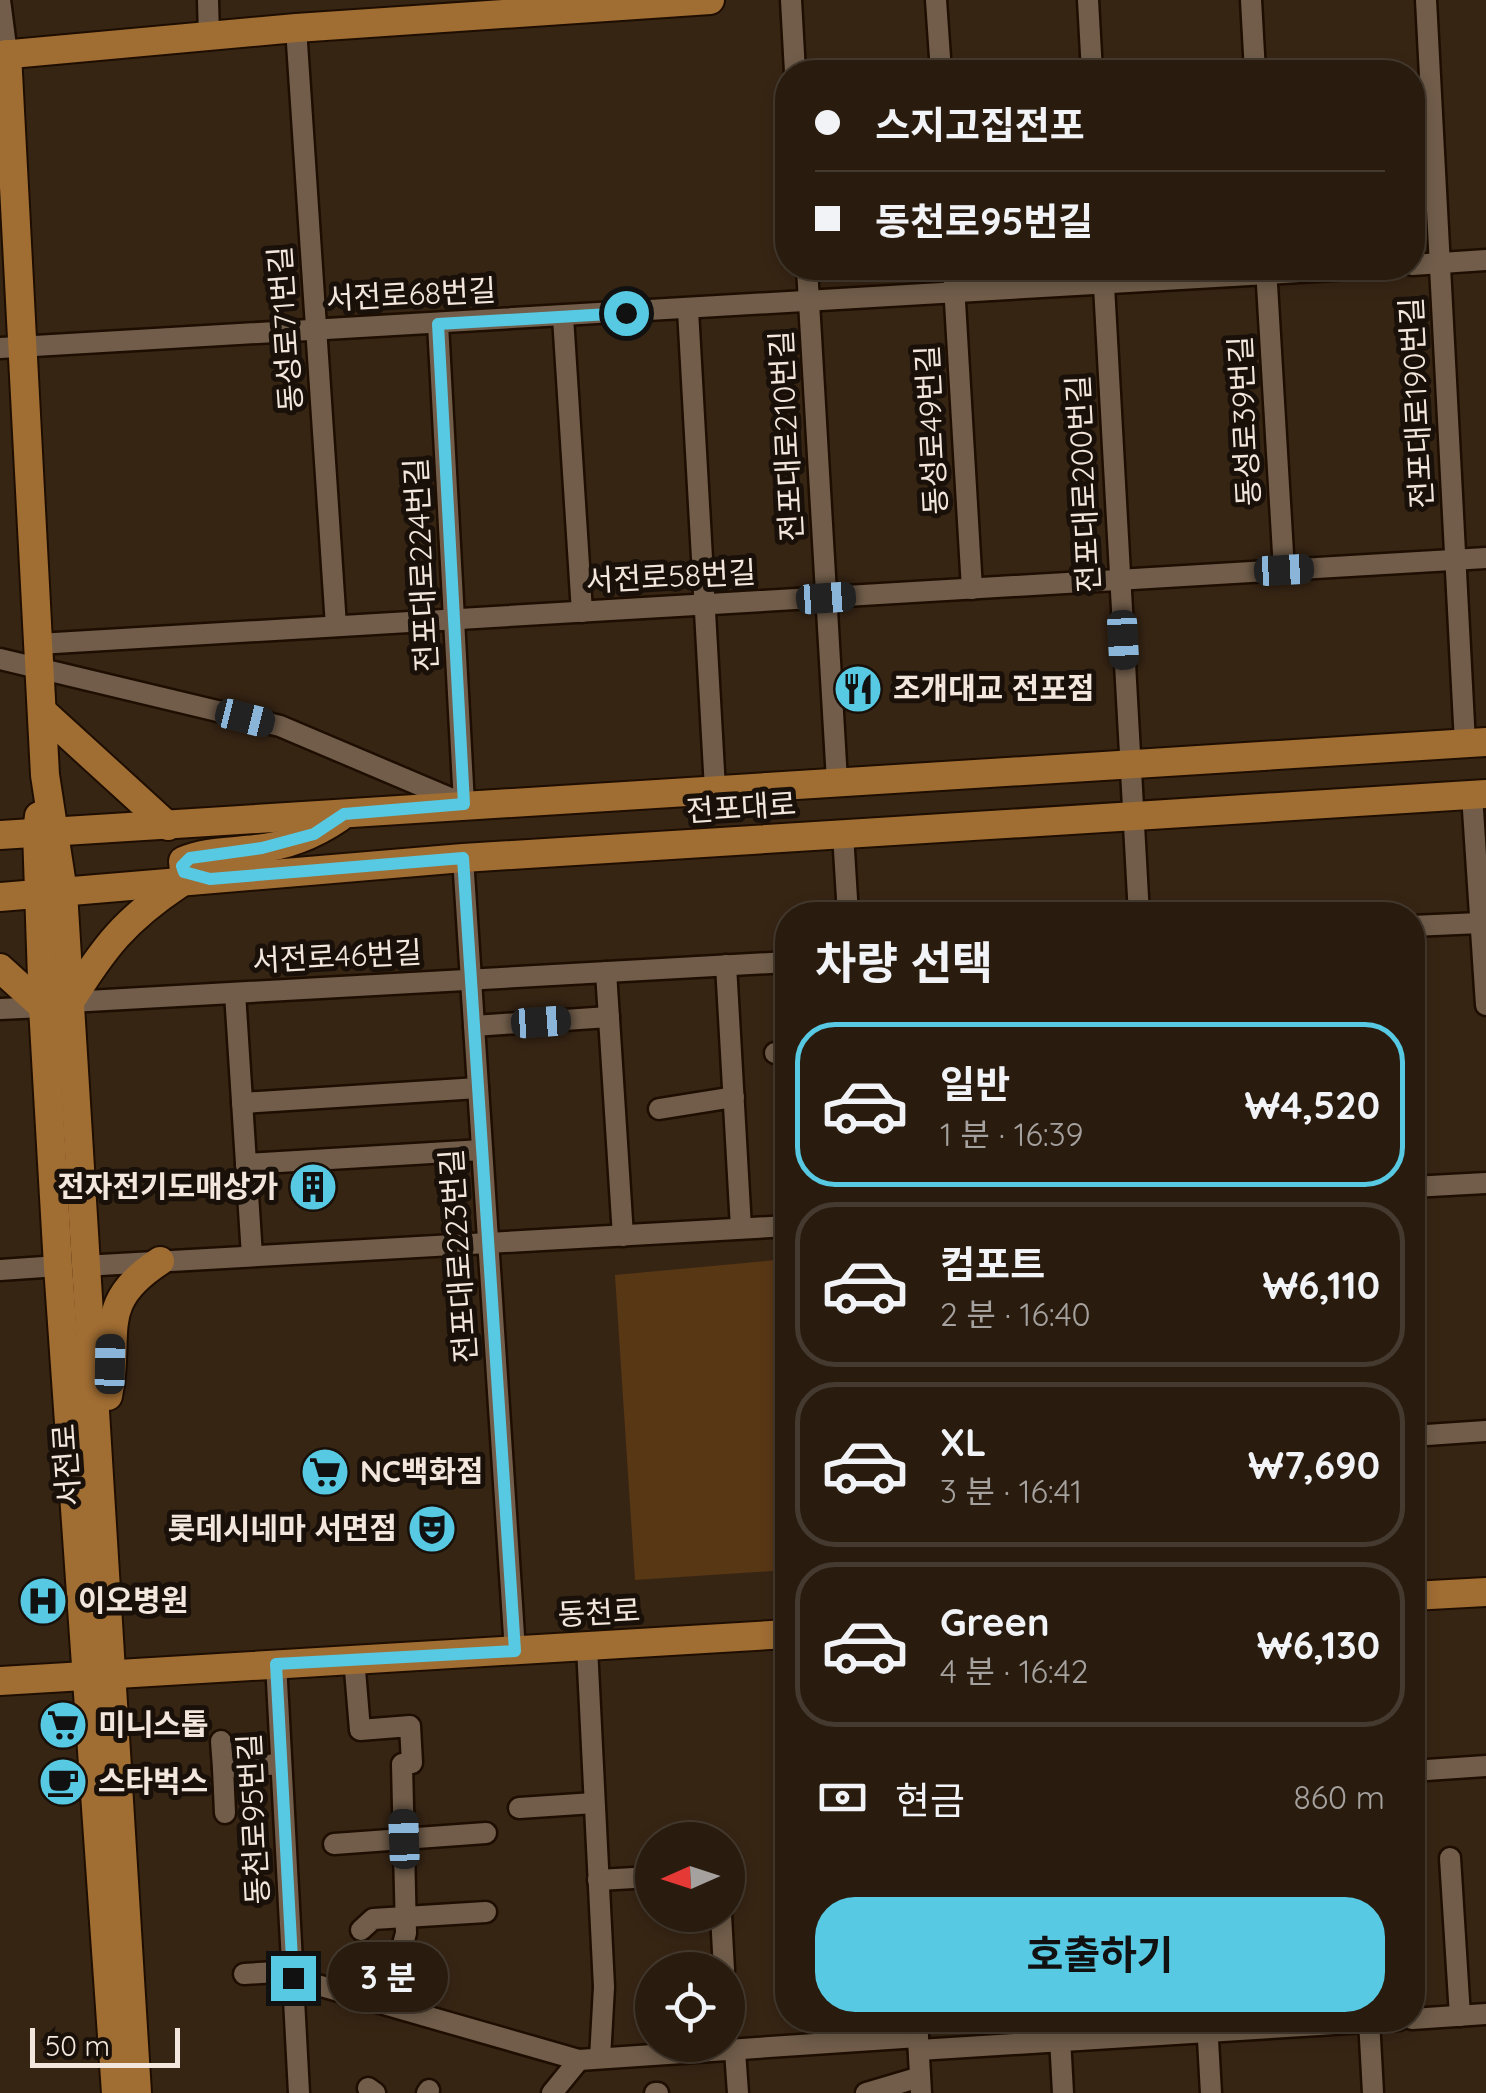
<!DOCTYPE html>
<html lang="ko">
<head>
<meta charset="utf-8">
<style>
	:root { --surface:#291c0f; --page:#35291d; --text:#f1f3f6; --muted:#a5a19e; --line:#453a2f; --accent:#57c9e2 }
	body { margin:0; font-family:Quicksand,"Noto Sans KR",sans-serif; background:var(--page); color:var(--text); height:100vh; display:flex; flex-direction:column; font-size:38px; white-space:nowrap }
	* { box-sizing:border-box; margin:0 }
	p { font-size:32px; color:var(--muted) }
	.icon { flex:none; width:55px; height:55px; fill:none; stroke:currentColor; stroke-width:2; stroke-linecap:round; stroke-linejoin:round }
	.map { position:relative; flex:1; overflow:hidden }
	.sheet { position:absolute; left:775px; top:902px; width:650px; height:1130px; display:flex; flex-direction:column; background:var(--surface); border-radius:40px; box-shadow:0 5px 15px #0003,0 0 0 2px var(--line) }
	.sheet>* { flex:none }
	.hud { position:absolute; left:775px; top:60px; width:650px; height:220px; border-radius:40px; box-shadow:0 5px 15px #0003,0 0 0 2px var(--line); display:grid; align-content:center; height:220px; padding:0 40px; background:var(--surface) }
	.needle { width:65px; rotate:267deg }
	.tools { position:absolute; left:635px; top:1822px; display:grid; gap:20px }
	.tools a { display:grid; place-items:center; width:110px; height:110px; border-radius:50%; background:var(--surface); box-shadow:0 5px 15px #0003,0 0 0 2px var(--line); font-size:50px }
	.scale { position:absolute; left:30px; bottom:25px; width:150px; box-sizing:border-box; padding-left:10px; border:5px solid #f3e6dc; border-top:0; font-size:28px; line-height:35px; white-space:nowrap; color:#f3e6dc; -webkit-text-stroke:8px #181009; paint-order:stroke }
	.end { position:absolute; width:45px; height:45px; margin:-22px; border:12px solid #57c9e2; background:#111; box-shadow:0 0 0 5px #111 }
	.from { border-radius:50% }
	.bubble { position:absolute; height:70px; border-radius:35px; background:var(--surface); box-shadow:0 5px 15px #0003,0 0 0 2px var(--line); font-size:32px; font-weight:700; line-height:70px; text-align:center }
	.car { position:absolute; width:30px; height:60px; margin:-30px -15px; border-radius:12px; box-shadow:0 0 8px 2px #0007; background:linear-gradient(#222 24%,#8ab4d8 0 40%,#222 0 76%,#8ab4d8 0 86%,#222 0) }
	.hud b { display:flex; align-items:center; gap:35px; height:95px; font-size:38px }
	.hud b+b { border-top:2px solid var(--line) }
	.hud i { width:25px; height:25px; background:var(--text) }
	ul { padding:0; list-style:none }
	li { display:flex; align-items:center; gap:30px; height:165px; margin:0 20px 15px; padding:0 20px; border:5px solid var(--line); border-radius:40px }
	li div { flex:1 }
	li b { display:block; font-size:38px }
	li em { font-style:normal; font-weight:700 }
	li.selected { border-color:var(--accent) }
	li>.icon { width:90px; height:90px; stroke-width:1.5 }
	h2 { padding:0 40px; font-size:45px; line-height:120px }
	.pay { display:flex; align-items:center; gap:25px; height:110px; padding:0 40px; font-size:38px }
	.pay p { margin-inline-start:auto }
	.cta { display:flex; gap:20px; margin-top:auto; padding:20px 40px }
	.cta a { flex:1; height:115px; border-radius:40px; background:var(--accent); color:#111; font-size:40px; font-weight:700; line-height:115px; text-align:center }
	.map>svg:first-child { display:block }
	.pitch { fill:#583715 }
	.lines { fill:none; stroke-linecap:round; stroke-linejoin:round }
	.minor-casing { stroke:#1e0e01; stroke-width:25 }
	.major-casing { stroke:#1e0e01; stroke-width:32 }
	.minor { stroke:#715d4a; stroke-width:20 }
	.major { stroke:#a06d33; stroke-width:28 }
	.route { stroke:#57c9e2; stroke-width:12 }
	.labels { text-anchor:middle; stroke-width:10; stroke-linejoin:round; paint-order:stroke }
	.street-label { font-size:30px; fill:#f3e6dc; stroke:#181009 }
	.poi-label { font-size:30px; font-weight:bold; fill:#f3e6dc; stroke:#181009; text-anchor:start }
</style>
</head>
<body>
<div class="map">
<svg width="1486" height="2093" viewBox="0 0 1486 2093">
	<rect width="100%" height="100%" fill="#372514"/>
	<!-- pitch -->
	<path class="pitch" d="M787,1259V1570L635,1580L615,1275Z"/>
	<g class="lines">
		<!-- minor casing -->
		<g class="minor-casing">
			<g id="minor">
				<path d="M0,0L7,54"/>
				<path d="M208,0L209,37"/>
				<path d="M791,0L795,72"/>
				<path d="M936,0L941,72"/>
				<path d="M1088,0L1092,72"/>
				<path d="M1251,0L1255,72"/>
				<path d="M1426,0L1465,743"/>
				<path d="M296,28L336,626"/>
				<path d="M1412,265L1486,260"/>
				<path d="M807,268L837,781"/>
				<path d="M953,268L972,589"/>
				<path d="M1103,268L1139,915"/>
				<path d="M1266,268L1284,570"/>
				<path d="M688,310L715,789"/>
				<path d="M563,317L582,612"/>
				<path d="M0,348L1368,268"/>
				<path d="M38,644L1486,558"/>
				<path d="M0,659L280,726L464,804L438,324"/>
				<path d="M1472,795L1486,1005"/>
				<path d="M843,834L848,915"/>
				<path d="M463,858L515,1651"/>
				<path d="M1412,926L1480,923"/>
				<path d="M726,965L741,1228"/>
				<path d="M606,972L623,1236"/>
				<path d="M235,993L252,1256"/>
				<path d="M70,1002L788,962"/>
				<path d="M0,1009L43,1007"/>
				<path d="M474,1026L609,1017"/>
				<path d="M775,1053L788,1052"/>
				<path d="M242,1103L478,1088"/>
				<path d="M659,1109L734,1097"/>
				<path d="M246,1164L482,1150"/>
				<path d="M1412,1187L1486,1183"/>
				<path d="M83,1266L788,1226"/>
				<path d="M0,1270L58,1266"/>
				<path d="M1412,1436L1486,1431"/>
				<path d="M587,1647L604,1987L600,2058"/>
				<path d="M354,1658L360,1730L410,1726L412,1763L402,1764L406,1933L387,2004"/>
				<path d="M276,1663L299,2093"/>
				<path d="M221,1741L223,1768"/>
				<path d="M1412,1771L1486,1766"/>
				<path d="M519,1808L594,1803"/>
				<path d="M225,1813L223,1768L281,1764"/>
				<path d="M334,1844L486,1833"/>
				<path d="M1450,1858L1460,2016"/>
				<path d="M598,1880L652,1877"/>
				<path d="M721,1915L724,1970"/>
				<path d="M361,1930L373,1919L486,1912"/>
				<path d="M244,1974L293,1971"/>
				<path d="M293,1978L579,2060L918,2037"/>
				<path d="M1412,2019L1486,2014"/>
				<path d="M917,2020L921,2093"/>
				<path d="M1059,2020L1063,2093"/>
				<path d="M1369,2020L1373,2093"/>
				<path d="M1207,2022L1211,2093"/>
				<path d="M919,2050L1399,2020"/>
				<path d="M735,2051L738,2093"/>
				<path d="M368,2088L375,2093"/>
				<path d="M427,2093L429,2090"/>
				<path d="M552,2093L579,2060"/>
				<path d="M655,2093H658"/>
				<path d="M866,2093L920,2077"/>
			</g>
		</g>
		<!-- major casing -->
		<g class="major-casing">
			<g id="major">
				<path d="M7,54L45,775L63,892L137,2093"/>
				<path d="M0,55L296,28L710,0"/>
				<path d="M42,711L168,826"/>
				<path d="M39,816L37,832L43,1007L58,1266L116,2093"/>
				<path d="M0,835L1486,742"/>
				<path d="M210,879L184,872L183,861C205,851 232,852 256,849C286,846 314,835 339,818"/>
				<path d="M0,897L463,858L1486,794"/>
				<path d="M0,968L43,1007"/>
				<path d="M70,1002C104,947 125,920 179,884"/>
				<path d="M108,1396C121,1333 94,1304 160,1261"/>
				<path d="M1412,1596L1486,1592"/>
				<path d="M0,1681L788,1634"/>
			</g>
		</g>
		<!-- minor -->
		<use href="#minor" class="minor"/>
		<!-- major -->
		<use href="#major" class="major"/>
	</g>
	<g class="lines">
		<!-- route -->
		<path class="route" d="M293,1978L276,1664L515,1651L463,858L210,879L184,872L182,866L190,858L262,848L314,834L344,814L464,804L438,324L626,313"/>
	</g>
	<!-- icons -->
	<defs>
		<g id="restaurant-disc" transform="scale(2.5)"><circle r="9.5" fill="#57c9e2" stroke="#181009"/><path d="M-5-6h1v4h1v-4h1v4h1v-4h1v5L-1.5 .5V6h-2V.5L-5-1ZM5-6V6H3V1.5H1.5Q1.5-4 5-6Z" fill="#111"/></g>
		<g id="building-disc" transform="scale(2.5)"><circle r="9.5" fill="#57c9e2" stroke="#181009"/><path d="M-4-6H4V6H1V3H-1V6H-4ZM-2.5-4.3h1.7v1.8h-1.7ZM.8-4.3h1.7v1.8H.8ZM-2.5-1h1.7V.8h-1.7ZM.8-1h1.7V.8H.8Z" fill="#111"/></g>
		<g id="supermarket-disc" transform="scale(2.5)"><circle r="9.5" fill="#57c9e2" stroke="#181009"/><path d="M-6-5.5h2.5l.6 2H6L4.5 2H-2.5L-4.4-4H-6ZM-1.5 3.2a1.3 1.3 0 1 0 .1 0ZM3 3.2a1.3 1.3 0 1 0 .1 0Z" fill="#111"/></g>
		<g id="theatre-disc" transform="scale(2.5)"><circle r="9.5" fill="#57c9e2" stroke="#181009"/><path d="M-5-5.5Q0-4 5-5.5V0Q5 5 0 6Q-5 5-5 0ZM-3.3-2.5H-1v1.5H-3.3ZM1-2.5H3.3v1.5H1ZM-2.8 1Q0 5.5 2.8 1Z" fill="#111"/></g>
		<g id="hospital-disc" transform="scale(2.5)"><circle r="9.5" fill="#57c9e2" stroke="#181009"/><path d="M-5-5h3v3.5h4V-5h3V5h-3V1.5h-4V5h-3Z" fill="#111"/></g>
		<g id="cafe-disc" transform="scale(2.5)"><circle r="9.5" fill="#57c9e2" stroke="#181009"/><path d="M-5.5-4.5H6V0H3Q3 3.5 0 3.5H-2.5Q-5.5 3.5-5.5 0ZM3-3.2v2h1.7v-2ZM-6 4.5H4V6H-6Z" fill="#111"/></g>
	</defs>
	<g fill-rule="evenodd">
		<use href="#restaurant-disc" x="858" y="689"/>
		<use href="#building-disc" x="313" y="1187"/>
		<use href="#supermarket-disc" x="325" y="1472"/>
		<use href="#theatre-disc" x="432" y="1529"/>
		<use href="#hospital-disc" x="43" y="1601"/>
		<use href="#supermarket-disc" x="63" y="1725"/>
		<use href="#cafe-disc" x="63" y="1782"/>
	</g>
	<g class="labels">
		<!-- street labels -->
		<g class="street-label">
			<text transform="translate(411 295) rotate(-3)" y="10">서전로68번길</text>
			<text transform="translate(286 329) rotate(-94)" y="10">동성로71번길</text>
			<text transform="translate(1417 403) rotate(-93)" y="10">전포대로190번길</text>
			<text transform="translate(1245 421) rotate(-93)" y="10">동성로39번길</text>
			<text transform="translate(932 430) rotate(-93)" y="10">동성로49번길</text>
			<text transform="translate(787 436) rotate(-93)" y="10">전포대로210번길</text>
			<text transform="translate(1084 484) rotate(-93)" y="10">전포대로200번길</text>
			<text transform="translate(422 565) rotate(-93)" y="10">전포대로224번길</text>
			<text transform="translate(671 577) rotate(-3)" y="10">서전로58번길</text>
			<text transform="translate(741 808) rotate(-4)" y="10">전포대로</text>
			<text transform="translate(337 957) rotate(-3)" y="10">서전로46번길</text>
			<text transform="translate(459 1256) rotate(-94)" y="10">전포대로223번길</text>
			<text transform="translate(67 1465) rotate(-94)" y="10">서전로</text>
			<text transform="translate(599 1613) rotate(-3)" y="10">동천로</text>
			<text transform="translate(254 1819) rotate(-93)" y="10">동천로95번길</text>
		</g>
		<!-- poi labels -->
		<g class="poi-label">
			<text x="893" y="699">조개대교 전포점</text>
			<text x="278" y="1197" text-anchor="end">전자전기도매상가</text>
			<text x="360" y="1482">NC백화점</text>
			<text x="397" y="1539" text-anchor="end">롯데시네마 서면점</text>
			<text x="78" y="1611">이오병원</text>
			<text x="98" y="1735">미니스톱</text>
			<text x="98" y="1792">스타벅스</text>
		</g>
	</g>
</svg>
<div class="tools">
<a><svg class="needle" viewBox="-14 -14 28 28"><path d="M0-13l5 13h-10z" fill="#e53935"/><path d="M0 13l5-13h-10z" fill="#a5a19e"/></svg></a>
<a><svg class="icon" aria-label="locate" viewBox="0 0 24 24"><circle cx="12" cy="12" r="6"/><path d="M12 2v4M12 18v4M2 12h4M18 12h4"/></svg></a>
</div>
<div class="scale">50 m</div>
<i class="end from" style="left:626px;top:313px"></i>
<i class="end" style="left:293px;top:1978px"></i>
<div class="bubble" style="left:328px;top:1942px;width:120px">3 분</div>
<i class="car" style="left:1284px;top:570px;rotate:87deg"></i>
<i class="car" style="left:826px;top:598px;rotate:86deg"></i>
<i class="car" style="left:1123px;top:640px;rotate:177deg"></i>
<i class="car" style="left:245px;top:718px;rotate:104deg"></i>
<i class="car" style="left:541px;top:1022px;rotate:86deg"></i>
<i class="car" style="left:110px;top:1364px;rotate:1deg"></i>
<i class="car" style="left:404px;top:1839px;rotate:358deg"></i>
<div class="hud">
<b><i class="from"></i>스지고집전포</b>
<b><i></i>동천로95번길</b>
</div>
<section class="sheet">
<h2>차량 선택</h2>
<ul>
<li class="selected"><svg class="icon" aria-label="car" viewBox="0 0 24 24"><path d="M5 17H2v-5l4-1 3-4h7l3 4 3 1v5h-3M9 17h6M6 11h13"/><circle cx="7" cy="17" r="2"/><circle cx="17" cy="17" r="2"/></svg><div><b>일반</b><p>1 분 · 16:39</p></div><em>₩4,520</em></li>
<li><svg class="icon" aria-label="car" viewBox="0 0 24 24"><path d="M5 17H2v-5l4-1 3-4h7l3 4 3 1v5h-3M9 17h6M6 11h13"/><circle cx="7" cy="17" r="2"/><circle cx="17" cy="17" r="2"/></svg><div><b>컴포트</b><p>2 분 · 16:40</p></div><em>₩6,110</em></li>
<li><svg class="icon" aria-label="car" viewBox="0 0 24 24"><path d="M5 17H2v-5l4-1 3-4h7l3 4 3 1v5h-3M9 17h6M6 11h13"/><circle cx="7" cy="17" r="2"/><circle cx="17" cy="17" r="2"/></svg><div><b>XL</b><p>3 분 · 16:41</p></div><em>₩7,690</em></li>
<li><svg class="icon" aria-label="car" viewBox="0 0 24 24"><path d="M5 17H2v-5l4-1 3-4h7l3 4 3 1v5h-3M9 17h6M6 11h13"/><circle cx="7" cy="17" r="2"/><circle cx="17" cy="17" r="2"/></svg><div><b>Green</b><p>4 분 · 16:42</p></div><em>₩6,130</em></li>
</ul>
<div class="pay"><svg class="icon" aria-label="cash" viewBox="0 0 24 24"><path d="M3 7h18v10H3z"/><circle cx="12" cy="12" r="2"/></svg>현금<p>860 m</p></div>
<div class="cta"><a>호출하기</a></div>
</section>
</div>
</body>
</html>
